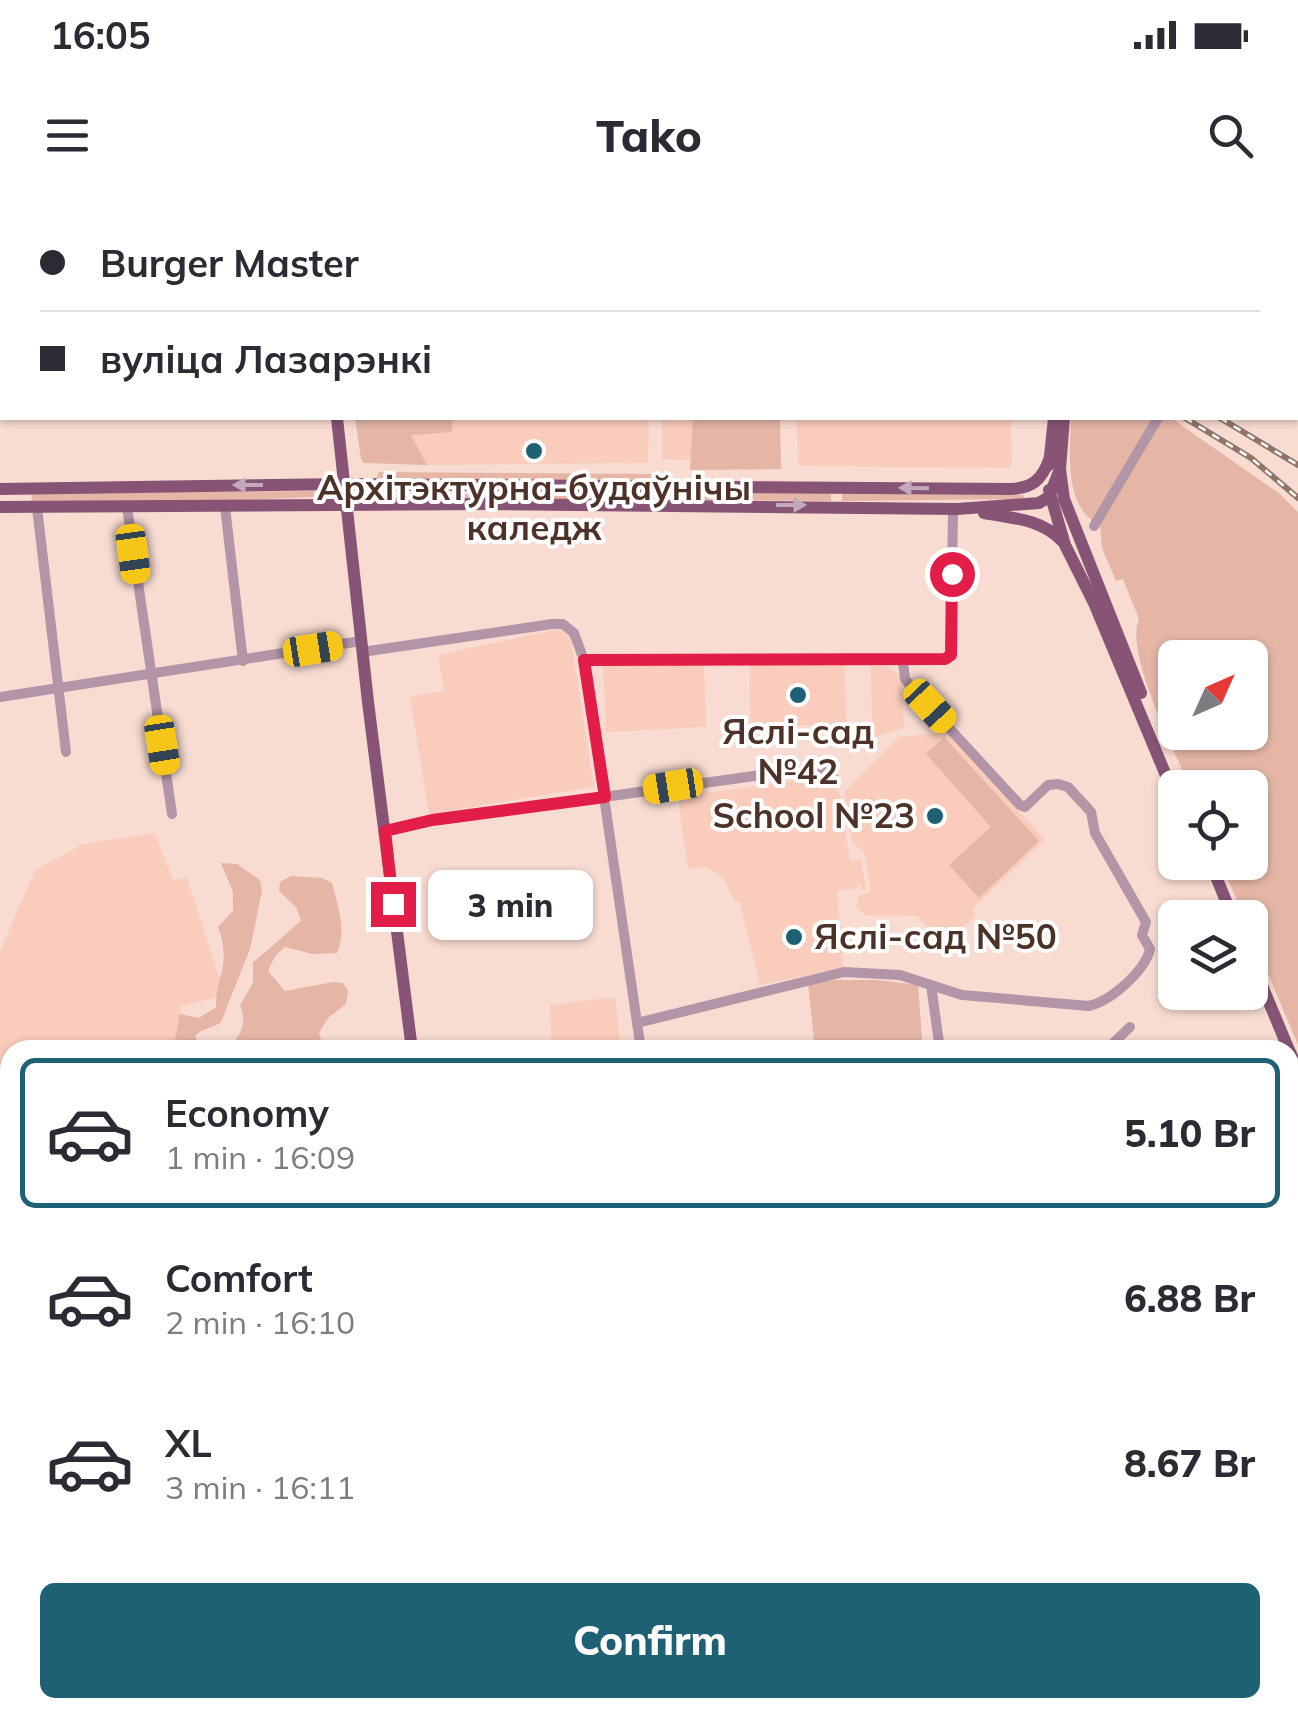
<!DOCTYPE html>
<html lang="en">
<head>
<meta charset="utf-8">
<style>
	:root { --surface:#fff; --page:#f2f2f3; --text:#2b2b33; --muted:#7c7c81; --line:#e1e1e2; --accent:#1e6174 }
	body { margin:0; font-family:Mulish,sans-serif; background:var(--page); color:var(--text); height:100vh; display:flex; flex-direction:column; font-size:38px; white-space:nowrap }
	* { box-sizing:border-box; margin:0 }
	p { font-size:32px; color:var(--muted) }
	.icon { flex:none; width:55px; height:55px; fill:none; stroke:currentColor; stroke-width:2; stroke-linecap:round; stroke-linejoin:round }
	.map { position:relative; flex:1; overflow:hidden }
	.panel { position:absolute; left:0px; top:840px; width:1300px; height:678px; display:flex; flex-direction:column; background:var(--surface); border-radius:30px 30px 0 0; box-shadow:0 2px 8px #0004 }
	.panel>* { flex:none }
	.guide { position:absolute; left:0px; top:0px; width:1300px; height:220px; box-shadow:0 2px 8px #0004; display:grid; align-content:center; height:220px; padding:0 40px; background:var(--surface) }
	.needle { width:65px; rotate:45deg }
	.fabs { position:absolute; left:1158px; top:440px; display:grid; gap:20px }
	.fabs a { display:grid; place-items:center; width:110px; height:110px; border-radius:15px; background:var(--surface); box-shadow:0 2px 8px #0004; font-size:50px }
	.end { position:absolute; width:45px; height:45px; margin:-22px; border:12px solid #e11d48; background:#fff; box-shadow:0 0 0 5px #fff }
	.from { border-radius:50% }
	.bubble { position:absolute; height:70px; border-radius:15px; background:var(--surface); box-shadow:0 2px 8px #0004; font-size:32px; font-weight:800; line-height:70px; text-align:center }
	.car { position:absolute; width:30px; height:60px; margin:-30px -15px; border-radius:12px; box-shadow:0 0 8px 2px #0007; background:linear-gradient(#f5c518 24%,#345 0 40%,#f5c518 0 76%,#345 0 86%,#f5c518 0) }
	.guide b { display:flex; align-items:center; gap:35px; height:95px; font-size:38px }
	.guide b+b { border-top:2px solid var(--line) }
	.guide i { width:25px; height:25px; background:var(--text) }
	ul { padding:18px 0 0; list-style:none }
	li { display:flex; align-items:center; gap:30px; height:150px; margin:0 20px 15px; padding:0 20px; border:5px solid transparent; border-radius:15px }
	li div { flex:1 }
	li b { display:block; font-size:38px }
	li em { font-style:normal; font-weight:800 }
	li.on { border-color:var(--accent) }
	li>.icon { width:90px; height:90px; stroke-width:1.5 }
	.primary-button { display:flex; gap:20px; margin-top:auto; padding:20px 40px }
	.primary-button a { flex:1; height:115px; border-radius:15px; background:var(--accent); color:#fff; font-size:40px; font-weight:800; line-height:115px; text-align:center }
	.status { display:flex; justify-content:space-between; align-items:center; height:70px; padding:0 50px; background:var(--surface); direction:ltr }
	.status svg { height:28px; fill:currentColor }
	header { display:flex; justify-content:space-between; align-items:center; height:130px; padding:0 40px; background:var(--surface); font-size:45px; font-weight:800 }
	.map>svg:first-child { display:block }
	.built { fill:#faccbc }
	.green { fill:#e5b6a6; fill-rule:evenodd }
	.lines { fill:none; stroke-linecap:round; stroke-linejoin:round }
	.stream { stroke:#6ccae7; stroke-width:2.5 }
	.river { stroke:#6ccae7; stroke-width:12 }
	.minor { stroke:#b395a8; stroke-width:10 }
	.major { stroke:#875476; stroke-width:12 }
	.rail-casing { stroke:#90756b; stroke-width:6 }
	.rail { stroke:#fff; stroke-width:2.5; stroke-dasharray:8; stroke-linecap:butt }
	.oneway { fill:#c3aaba }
	.route { stroke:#e11d48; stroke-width:12 }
	.poi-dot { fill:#1e6174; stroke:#fff; stroke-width:4 }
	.labels { text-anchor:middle; stroke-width:8; stroke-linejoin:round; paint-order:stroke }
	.poi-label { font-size:35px; font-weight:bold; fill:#4c3228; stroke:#fff }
</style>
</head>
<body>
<div class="status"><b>16:05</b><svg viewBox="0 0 49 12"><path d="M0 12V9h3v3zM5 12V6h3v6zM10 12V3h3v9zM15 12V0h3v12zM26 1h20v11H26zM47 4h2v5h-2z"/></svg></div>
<header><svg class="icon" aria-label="menu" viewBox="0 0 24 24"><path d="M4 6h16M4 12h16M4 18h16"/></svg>Tako<svg class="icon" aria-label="search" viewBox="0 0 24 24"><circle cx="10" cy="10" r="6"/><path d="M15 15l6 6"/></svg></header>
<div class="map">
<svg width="1298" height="1517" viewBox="0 0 1298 1517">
	<rect width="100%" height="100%" fill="#f8dcd2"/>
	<!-- built -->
	<g class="built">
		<path d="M0,0H297L298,2H2L0,187Z"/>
		<path d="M412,218H649L648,263L427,265L410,235Z"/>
		<path d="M662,218H693L692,260L662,259Z"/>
		<path d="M796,218H1011L1012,262L1009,268L799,266Z"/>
		<path d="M559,429L570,433L594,587L429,614L410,496L444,491L438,455Z"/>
		<path d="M704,464L706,527L606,532L603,465Z"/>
		<path d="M749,464L844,465L847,524L751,527Z"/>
		<path d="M871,466H886L901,477L904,528L872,538Z"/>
		<path d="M948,532L1045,640L972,709L976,715L944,745L917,716L865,715L856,707L859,695L871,692L864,652L852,643L844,592L899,537Z"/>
		<path d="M806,579L807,584L831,581L840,594L850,661L861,660L866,689L862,690L860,683L857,684L858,688L837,691L843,768L760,785L740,703L734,701L724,679L707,667L688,669L678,597Z"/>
		<path d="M155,633L173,680L187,678L225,795L180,807L188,850H10V950L4,951L0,943V751L35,670L83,644Z"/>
		<path d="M615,797L621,850H552L550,805Z"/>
	</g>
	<!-- green -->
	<g class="green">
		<path d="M355,218H452V232L411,235L427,265L364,263L361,259Z"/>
		<path d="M693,218H780L781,269L690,270Z"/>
		<path d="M1071,218H1171L1280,294L1298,312V845L1250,731V718L1244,717L1221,663L1250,662V588L1190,587C1175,552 1124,452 1139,419L1123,379L1116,381L1102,348L1100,325C1063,308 1070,252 1071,218ZM1175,458H1250V532H1175Z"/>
		<path d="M379,272L653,274L655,279L653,282L376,280Z"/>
		<path d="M314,291V297L216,301L32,302L31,293Z"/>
		<path d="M503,292H649L651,296L649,300L378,299V293L486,295Z"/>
		<path d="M671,292L831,293V301L671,300L668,295Z"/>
		<path d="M842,293L1023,295L1025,299L842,301Z"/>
		<path d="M944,537L1039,641L979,698L949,665L991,627L926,554Z"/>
		<path d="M221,663L237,664L260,680L262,691L250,749L221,822C212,829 204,827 195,836L201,850H173L180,814L199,818L216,807C216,774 232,765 218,727L233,711V692Z"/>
		<path d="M291,676L322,678L332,683C338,706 347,730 337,753L313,754L285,747L275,756L268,771L285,791L333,782L343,783L348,791L346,804L328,818L319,833L324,850H233L232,846C242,830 247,824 240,805L253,783V762C258,759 298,724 301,720L296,707L279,691L280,682Z"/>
		<path d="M835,780H877L918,785L923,850H815L808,783Z"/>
		<path d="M1290,893L1298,911V1125L1290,1128Z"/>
	</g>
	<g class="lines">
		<!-- stream -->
		<g class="stream">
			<path d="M0,1024L10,1032"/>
			<path d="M237,1508V1517"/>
		</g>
		<!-- river -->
		<path class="river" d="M1066,1517L1068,1508"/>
		<!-- minor -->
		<g class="minor">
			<path d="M1237,0V2"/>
			<path d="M1298,53V54"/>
			<path d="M127,307L172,614"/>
			<path d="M225,307L243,461"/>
			<path d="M37,308L66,552"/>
			<path d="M1094,326L1158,218"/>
			<path d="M362,452L552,424H563L574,433L584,460L641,850"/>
			<path d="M584,460L945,459L951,455L953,309"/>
			<path d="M0,497L361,441"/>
			<path d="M385,631L432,621L804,569L816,568L833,576"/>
			<path d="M931,785L940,850"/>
			<path d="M637,823L844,772L900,775L962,795L1089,806C1111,801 1145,771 1150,749L1142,735L1146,722L1095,633L1091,612L1068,587L1058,584L1048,585L1025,607L1020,605L913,489L905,479L903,461"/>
			<path d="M1106,850L1130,827"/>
			<path d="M0,1031L10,1038"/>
			<path d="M4,1108L10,1165"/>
			<path d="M0,1304L10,1302"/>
			<path d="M0,1405L10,1404"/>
			<path d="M230,1508V1517"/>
			<path d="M243,1508L244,1517"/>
			<path d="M612,1508L613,1517"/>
			<path d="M985,1508L1041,1513"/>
			<path d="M1117,1508H1148"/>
			<path d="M1263,1508L1298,1511"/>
			<path d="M650,1517L726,1508"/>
			<path d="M1087,1517L1089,1508"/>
		</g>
		<!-- major -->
		<g class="major">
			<path d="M311,0L312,2"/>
			<path d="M1076,2V0"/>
			<path d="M1086,2V0"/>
			<path d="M337,218L368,502L412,850"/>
			<path d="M1064,218L1060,269L1064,299L1141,493"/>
			<path d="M1049,265L1054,218"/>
			<path d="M0,289L345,284L1011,289C1033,288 1042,279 1049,260"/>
			<path d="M1049,290L1065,345L1094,403L1175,597"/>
			<path d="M0,307L487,304L957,309L1039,303L1049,297L1060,269"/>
			<path d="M984,313C1012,318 1042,319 1062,341"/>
			<path d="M1210,662L1233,718"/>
			<path d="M1250,757L1289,850"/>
			<path d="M1290,852L1298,871"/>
			<path d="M1290,873L1298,891"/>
			<path d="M508,1508L509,1517"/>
		</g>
		<!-- rail casing -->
		<g class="rail-casing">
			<g id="rail">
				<path d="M820,0L825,2"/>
				<path d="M849,0L853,2"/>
				<path d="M932,0L934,2"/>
				<path d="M1185,218L1251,258L1298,298"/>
				<path d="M1220,218L1298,265"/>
			</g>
		</g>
		<!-- rail -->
		<use href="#rail" class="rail"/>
	</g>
	<!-- one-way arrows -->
	<defs><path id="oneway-solid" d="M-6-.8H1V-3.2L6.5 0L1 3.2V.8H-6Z" transform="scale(2.5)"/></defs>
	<g class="oneway">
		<use href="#oneway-solid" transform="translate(248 285) rotate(-180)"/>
		<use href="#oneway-solid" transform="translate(914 288) rotate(-179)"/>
		<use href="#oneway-solid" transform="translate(791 305)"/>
	</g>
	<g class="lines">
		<!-- route -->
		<path class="route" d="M393,704L385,631L432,620L605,597L584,460L945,459L951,455L952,374"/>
	</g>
	<!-- markers -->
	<g class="poi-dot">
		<circle cx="534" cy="251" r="10"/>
		<circle cx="798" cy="495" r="10"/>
		<circle cx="935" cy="616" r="10"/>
		<circle cx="794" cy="737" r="10"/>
	</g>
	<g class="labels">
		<!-- poi labels -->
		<g class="poi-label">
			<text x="534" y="300">Архітэктурна-будаўнічы<tspan x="534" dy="40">каледж</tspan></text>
			<text x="798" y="544">Яслі-сад<tspan x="798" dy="40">№42</tspan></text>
			<text x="915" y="628" text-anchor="end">School №23</text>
			<text x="814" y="749" text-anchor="start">Яслі-сад №50</text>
		</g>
	</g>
</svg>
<div class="fabs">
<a><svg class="needle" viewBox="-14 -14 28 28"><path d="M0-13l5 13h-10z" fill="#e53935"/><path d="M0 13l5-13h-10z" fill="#7c7c81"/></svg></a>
<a><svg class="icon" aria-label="locate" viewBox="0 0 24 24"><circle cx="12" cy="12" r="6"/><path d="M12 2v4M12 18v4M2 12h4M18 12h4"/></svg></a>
<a><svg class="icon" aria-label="layers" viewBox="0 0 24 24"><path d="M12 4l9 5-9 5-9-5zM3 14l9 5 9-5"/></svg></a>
</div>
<i class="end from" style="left:952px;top:374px"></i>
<i class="end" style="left:393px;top:704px"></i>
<div class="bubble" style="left:428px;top:670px;width:165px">3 min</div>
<i class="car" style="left:133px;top:354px;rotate:172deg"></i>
<i class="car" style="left:313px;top:449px;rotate:81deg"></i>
<i class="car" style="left:930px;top:506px;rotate:137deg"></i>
<i class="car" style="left:162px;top:545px;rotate:171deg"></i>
<i class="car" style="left:673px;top:586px;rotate:261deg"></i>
<div class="guide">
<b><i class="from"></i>Burger Master</b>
<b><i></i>вуліца Лазарэнкі</b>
</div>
<section class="panel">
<ul>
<li class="on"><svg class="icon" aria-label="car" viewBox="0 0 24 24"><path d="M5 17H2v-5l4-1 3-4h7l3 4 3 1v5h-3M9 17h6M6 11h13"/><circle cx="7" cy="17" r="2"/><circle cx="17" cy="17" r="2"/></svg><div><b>Economy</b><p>1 min · 16:09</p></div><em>5.10 Br</em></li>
<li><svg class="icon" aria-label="car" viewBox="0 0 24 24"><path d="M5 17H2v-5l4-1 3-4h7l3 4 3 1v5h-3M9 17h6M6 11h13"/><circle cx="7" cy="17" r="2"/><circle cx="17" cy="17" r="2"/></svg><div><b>Comfort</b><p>2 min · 16:10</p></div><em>6.88 Br</em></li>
<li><svg class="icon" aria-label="car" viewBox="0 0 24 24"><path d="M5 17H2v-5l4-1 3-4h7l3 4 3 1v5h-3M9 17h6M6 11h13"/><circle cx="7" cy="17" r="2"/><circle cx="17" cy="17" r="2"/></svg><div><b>XL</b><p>3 min · 16:11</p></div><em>8.67 Br</em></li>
</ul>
<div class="primary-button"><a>Confirm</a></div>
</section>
</div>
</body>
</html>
